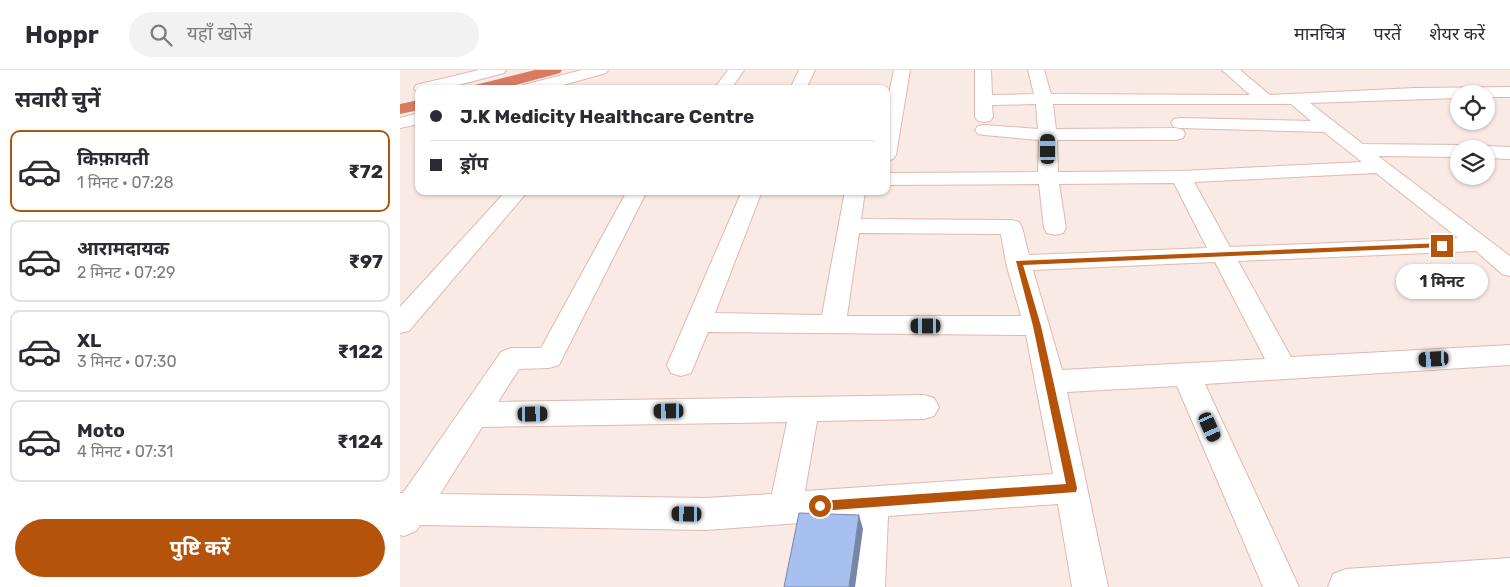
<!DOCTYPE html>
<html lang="hi">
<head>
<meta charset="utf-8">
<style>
	:root { --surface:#fff; --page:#f2f2f3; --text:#2b2b33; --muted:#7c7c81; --line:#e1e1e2; --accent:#b45309 }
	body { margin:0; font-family:Rubik,"Noto Sans Devanagari",sans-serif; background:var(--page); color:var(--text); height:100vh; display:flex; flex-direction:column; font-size:19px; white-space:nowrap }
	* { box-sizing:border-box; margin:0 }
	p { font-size:16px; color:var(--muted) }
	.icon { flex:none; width:28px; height:28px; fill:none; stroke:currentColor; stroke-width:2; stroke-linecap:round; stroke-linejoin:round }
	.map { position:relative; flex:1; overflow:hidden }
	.panel { display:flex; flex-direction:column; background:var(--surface); width:400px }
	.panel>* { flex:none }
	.guide { position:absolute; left:15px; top:15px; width:475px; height:110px; border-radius:10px; box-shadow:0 1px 4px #0004; display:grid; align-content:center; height:110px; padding:0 15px; background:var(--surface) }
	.buttons { position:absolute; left:1050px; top:15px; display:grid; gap:10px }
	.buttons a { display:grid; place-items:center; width:45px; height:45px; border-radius:50%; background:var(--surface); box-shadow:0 1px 4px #0004; font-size:25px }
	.end { position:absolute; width:22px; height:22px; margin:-11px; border:6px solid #b45309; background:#fff; box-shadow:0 0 0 2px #fff }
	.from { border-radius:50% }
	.bubble { position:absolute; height:35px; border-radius:18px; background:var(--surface); box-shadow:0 1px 4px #0004; font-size:16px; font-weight:700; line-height:35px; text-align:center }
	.car { position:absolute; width:15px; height:30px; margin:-15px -8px; border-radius:6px; box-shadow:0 0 4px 1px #0007; background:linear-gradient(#222 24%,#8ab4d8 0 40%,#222 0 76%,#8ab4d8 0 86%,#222 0) }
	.guide b { display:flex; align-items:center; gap:18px; height:48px; font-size:19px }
	.guide b+b { border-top:1px solid var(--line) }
	.guide i { width:12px; height:12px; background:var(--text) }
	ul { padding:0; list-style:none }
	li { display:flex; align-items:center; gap:15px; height:82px; margin:0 10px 8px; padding:0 5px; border:2px solid var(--line); border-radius:10px }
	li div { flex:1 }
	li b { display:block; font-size:19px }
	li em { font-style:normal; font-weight:700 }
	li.current { border-color:var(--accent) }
	li>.icon { width:45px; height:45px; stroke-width:1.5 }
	h2 { padding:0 15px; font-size:22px; line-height:60px }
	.cta { display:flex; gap:10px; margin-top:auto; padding:10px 15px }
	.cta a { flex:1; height:58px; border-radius:30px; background:var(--accent); color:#fff; font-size:20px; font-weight:700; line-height:58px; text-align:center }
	header { display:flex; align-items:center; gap:30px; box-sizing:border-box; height:70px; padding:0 25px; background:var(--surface); border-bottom:1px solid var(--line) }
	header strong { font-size:24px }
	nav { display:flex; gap:28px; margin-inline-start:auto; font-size:18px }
	.search { width:350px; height:45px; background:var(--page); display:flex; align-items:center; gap:12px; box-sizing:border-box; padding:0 18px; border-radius:28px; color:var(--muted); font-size:19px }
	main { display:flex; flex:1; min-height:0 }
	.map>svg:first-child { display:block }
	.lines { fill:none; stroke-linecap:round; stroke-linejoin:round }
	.canal { fill:#d87b60; fill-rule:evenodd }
	.minor-casing { stroke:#dfb9ae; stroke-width:2 }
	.minor { fill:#fff; fill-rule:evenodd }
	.shaded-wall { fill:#7586a8 }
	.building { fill:#a7c0f0; stroke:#7586a8 }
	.route { fill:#b45309 }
</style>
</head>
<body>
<header>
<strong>Hoppr</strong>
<div class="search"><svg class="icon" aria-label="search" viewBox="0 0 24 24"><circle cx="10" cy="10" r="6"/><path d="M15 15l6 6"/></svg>यहाँ खोजें</div>
<nav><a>मानचित्र</a><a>परतें</a><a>शेयर करें</a></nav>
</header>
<main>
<section class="panel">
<h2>सवारी चुनें</h2>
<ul>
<li class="current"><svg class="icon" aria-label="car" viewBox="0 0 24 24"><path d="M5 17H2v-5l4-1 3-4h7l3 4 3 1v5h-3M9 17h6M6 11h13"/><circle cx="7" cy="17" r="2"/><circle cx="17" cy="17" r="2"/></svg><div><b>किफ़ायती</b><p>1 मिनट · 07:28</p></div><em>₹72</em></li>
<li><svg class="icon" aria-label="car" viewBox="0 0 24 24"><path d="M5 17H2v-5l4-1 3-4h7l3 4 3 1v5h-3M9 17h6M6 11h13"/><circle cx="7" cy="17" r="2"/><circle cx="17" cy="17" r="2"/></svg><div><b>आरामदायक</b><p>2 मिनट · 07:29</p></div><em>₹97</em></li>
<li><svg class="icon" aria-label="car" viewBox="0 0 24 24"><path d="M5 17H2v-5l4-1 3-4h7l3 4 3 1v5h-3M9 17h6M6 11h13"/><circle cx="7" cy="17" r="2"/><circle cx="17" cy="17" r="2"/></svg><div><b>XL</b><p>3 मिनट · 07:30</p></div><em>₹122</em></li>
<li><svg class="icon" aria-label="car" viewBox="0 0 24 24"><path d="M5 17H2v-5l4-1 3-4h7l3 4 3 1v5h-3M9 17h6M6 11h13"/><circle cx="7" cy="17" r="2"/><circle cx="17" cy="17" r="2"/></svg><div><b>Moto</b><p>4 मिनट · 07:31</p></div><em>₹124</em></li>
</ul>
<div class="cta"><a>पुष्टि करें</a></div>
</section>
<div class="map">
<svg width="1110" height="517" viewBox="0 0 1110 517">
	<rect width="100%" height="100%" fill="#faeae5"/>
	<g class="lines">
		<!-- canal -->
		<g class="canal">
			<path d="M135,0H162L160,3L101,19H73L75,15Z"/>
			<path d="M19,30V40L0,44V34Z"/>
		</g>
		<!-- minor casing -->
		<g class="minor-casing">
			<g id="minor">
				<path d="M79,0H106L104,3L43,19H19V23L14,19L16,15Z"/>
				<path d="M182,0H208L206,3L149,19H121L123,15Z"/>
				<path d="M328,0H344L331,19H314Z"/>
				<path d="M399,0H415L406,19H390Z"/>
				<path d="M494,0H510L496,85L493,89L486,91V38Z"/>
				<path d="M575,0H591L592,25L634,24L628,0H644L651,24L850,25L822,0H840L870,25L1015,18L1110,17V27H1086V24H1059V28L910,33L963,74L1059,75L1066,77L1067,79H1059V87L978,86L1110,186V206L1102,204L1076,181L838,191L891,287L1110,275V295L805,314L899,517H863L777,316L667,322L708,517H672L658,434L488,446L485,517H449L454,449L306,460L20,455L16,461L4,466L0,465V423H3L101,282L111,278H141L227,121H247L159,295L149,298L119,299L98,332L524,325L534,328L539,337L534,346L524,349L417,351L405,421L653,404L626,265L308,262L291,303L281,306L271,303L267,295L342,121H362L315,243L422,245L445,121H465L461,149L611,150L619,152L622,157L629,185L807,178L774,113L659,114L666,158L663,163L655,165L647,163L644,158L639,114L486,115V103L638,102L639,70L584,65L578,64L575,60L578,56L584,55L638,59L636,34L592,35L593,47L590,51L584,52L578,51L575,47ZM653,34H891L911,51L780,48L774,49L771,53L774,57L780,58L924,62L962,92L781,101L658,102L657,70H776L783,68L785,64L783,60L776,58L656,59ZM976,103L1058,168L830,177L794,112ZM459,163L601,164L606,193L621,246H447ZM815,192L865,289L662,300L633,200ZM387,352L372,424L306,428L40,424L82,357Z"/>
				<path d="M19,43V54L0,58V48Z"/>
				<path d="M1086,76L1110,77V89L1086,88V79H1079Z"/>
				<path d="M106,121H128L9,261L0,263V237Z"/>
				<path d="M1110,488V517H928L933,504L946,499Z"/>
			</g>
		</g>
		<!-- minor -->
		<use href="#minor" class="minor"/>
	</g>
	<!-- shaded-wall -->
	<path class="shaded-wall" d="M459,445L463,459L455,517H449Z"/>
	<!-- building -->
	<path class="building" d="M399,443L459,445L449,517H384Z"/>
	<!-- route -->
	<path class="route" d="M1042,173L1045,176L1044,177L623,195L641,256L677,418L676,422L420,441L415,436L420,431L666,414L633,256L616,191Z"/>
</svg>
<div class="buttons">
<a><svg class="icon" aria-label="locate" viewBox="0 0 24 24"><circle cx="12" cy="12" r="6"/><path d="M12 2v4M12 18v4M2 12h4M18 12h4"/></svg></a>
<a><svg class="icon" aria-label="layers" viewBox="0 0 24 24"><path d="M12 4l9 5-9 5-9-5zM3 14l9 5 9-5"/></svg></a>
</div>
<i class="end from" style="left:420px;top:436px"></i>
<i class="end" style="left:1042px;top:176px"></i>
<div class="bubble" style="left:996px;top:194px;width:92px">1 मिनट</div>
<i class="car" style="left:648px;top:79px;rotate:0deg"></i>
<i class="car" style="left:526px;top:256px;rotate:270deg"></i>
<i class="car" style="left:1034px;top:289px;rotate:267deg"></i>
<i class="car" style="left:269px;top:341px;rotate:269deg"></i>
<i class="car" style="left:133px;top:344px;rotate:89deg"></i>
<i class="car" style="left:810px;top:357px;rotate:156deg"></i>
<i class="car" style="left:287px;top:444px;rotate:271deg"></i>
<div class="guide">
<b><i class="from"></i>J.K Medicity Healthcare Centre</b>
<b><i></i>ड्रॉप</b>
</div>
</div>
</main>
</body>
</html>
